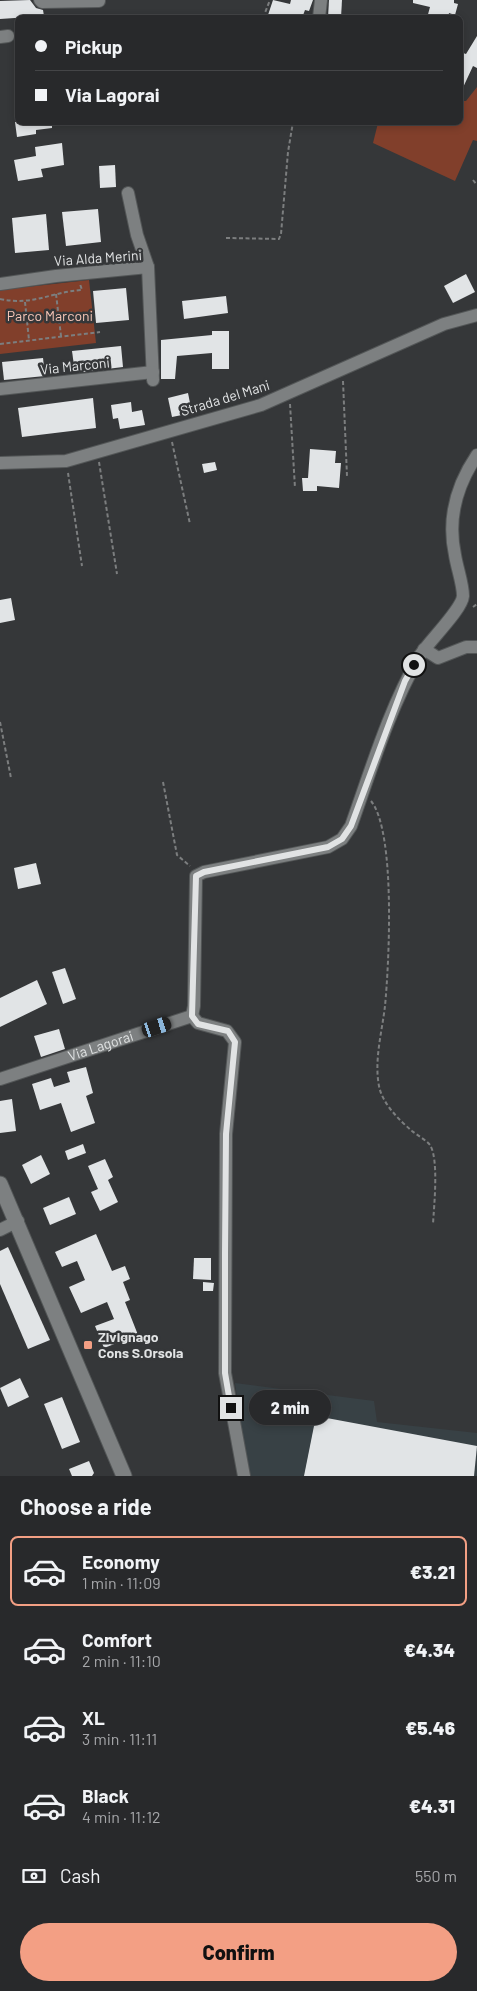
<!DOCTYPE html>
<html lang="en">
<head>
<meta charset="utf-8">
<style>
	:root { --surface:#28292b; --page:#343537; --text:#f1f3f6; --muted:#a5a6a9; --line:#444547; --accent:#f39f84 }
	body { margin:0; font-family:Barlow,sans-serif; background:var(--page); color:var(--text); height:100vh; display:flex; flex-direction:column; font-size:19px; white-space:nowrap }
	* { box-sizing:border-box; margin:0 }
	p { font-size:16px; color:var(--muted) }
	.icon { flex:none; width:28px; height:28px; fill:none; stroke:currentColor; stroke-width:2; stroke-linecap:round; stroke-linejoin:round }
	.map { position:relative; height:1476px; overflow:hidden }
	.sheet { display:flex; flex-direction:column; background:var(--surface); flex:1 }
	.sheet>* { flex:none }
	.top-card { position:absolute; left:15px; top:15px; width:448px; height:110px; border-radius:8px; box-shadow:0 2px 8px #0003,0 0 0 1px var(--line); display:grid; align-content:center; height:110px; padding:0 20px; background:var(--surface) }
	.end { position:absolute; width:22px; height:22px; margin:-11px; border:6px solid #e1e3e4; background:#111; box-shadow:0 0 0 2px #111 }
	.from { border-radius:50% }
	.bubble { position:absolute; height:35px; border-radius:18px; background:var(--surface); box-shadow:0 2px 8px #0003,0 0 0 1px var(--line); font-size:16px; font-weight:800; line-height:35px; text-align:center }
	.car { position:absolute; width:15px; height:30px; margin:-15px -8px; border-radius:6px; box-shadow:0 0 4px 1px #0007; background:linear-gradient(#222 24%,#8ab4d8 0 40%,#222 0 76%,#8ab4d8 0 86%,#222 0) }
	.top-card b { display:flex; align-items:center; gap:18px; height:48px; font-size:19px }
	.top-card b+b { border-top:1px solid var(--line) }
	.top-card i { width:12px; height:12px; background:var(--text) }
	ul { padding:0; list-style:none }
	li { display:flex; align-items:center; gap:15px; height:70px; margin:0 10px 8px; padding:0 10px; border:2px solid transparent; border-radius:8px }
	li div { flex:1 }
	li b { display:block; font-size:19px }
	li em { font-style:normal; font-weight:800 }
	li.on { border-color:var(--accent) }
	li>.icon { width:45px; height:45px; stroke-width:1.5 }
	h2 { padding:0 20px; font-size:22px; line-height:60px }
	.pay { display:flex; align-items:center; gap:12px; height:55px; padding:0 20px; font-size:19px }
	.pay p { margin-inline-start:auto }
	.action { display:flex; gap:10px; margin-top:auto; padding:10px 20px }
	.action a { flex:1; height:58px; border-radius:30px; background:var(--accent); color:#111; font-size:20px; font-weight:800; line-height:58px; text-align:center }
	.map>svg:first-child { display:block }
	.built { fill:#384145 }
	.green { fill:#813f2b }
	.building { fill:#e1e4e6 }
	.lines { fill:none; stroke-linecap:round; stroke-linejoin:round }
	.street-casing { stroke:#535657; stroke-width:14 }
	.secondary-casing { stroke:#535657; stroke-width:17 }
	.path { stroke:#7c7e7f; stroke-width:2; stroke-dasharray:4 2.5; stroke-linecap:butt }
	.street { stroke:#7d8081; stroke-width:12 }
	.secondary { stroke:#7d8081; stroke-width:15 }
	.route { stroke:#e1e3e4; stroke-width:6 }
	.poi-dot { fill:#f39f84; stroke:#353739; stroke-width:2 }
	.labels { text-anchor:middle; stroke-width:5; stroke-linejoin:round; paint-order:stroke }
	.street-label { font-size:14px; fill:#e1e3e4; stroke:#353739 }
	.park-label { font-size:14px; fill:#f8c7b8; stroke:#353739 }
	.poi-label { font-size:14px; font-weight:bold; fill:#e1e3e4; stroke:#353739; text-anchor:start }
</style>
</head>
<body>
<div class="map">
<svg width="477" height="1476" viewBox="0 0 477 1476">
	<rect width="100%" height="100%" fill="#353739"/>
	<!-- built -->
	<path class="built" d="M235,1383L374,1401L377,1422L477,1433V1476H248Z"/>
	<!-- green -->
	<g class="green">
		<path d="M477,87V141L473,140L455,181L373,143L378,123L460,122V101H466Z"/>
		<path d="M89,280L96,343L0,354V290Z"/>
	</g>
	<!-- building -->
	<g class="building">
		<path d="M30,0L36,8L43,10L44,16L0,19V1Z"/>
		<path d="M273,0L290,4L291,0H313L309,11L305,10L302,18H267Z"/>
		<path d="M329,0H342L341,18H328Z"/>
		<path d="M413,0H454V3L458,4L455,15L449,13L448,18H427L430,7L413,3Z"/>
		<path d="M477,36V68L473,66L460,94V52L466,54Z"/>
		<path d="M15,122H52V128L36,130V134L17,137Z"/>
		<path d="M62,143L64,165L41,169L43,177L18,181L14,160L36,156L35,147Z"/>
		<path d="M115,165L116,187L100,188L99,166Z"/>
		<path d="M98,209L101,242L66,246L62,212Z"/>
		<path d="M46,214L49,250L15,253L12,218Z"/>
		<path d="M466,274L475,292L453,303L444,286Z"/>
		<path d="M126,288L129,320L96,323L93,291Z"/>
		<path d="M226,296L228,313L184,319L182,301Z"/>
		<path d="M212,331H229V369H212V353L177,356L175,379H161V340L212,335Z"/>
		<path d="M121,346L123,367L75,373L72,351Z"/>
		<path d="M43,358L45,376L4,380L2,362Z"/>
		<path d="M188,393L192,413L172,417L168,398Z"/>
		<path d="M93,398L96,428L22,437L18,408Z"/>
		<path d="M131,402L132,412L142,410L145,425L120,429L118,418L113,419L111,405Z"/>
		<path d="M310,449L336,451L335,463H341L339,488L317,486V491H303L302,478H308Z"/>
		<path d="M215,462L217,470L204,473L202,464Z"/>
		<path d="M11,598L15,620L0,623V600Z"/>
		<path d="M36,863L41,884L18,889L14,868Z"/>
		<path d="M65,968L76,999L63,1004L52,972Z"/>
		<path d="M37,980L47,1004L0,1027V998Z"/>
		<path d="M59,1029L65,1049L41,1057L34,1036Z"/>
		<path d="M86,1067L93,1093L86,1096L95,1123L71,1132L61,1103L40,1110L32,1084L51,1078L54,1087L70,1082L67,1072Z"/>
		<path d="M12,1099L16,1131L0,1133V1101Z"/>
		<path d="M83,1144L86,1153L68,1160L65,1151Z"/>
		<path d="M41,1155L50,1174L31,1184L22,1165Z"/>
		<path d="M105,1159L113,1177L108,1180L118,1202L100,1211L91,1192L98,1189L88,1166Z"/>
		<path d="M69,1197L76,1214L50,1225L43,1208Z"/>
		<path d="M96,1234L112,1271L125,1266L130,1279L123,1282L130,1300L125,1302L138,1335L104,1348L95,1326L114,1319L107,1302L81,1313L69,1287L85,1280L77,1261L62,1267L55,1252Z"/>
		<path d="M8,1247L50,1340L28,1349L0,1284V1251Z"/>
		<path d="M194,1258H211V1280L193,1279Z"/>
		<path d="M203,1282L214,1283L213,1291H203Z"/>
		<path d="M20,1378L29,1397L8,1407L0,1388Z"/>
		<path d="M62,1397L80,1442L62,1449L44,1404Z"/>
		<path d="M316,1416L477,1446L474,1476H304Z"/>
		<path d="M89,1461L94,1473L92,1476H72L69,1469Z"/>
	</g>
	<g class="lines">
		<!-- street casing -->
		<g class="street-casing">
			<g id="street">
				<path d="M40,0L42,2L99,1"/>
				<path d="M319,18L321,0"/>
				<path d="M0,37L8,36"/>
				<path d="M128,193L137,235L148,267"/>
				<path d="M0,284L56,276L148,267L153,380"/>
				<path d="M0,389L153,372"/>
				<path d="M0,463L66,461L261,405L444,324L477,315"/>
				<path d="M424,649L438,658L466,647H477"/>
				<path d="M192,1016L194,1006L196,876L204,872L328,847L342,839L351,826C371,770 389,709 419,657C427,643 462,610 463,596C463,584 457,568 455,555C447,518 456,486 477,455"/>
				<path d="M192,1016L198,1023L227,1031L235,1042L226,1134L225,1373L244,1476"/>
				<path id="s1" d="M0,1079L192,1016"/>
				<path d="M0,1230L18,1221"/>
			</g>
		</g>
		<!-- secondary casing -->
		<g class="secondary-casing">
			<path id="secondary" d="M0,1184L124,1476"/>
		</g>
		<!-- path -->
		<g class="path">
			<path d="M263,18L270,0"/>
			<path d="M473,180L477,185"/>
			<path d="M226,238L279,239L281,234L288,152L293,122"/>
			<path d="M56,294L61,336"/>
			<path d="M0,299C34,306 50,292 82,290L80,284"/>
			<path d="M25,302L29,340"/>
			<path d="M0,344L100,332"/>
			<path d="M343,381L347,476"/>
			<path d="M290,404L295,488"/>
			<path d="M172,442L190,524"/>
			<path d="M99,462L117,574"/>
			<path d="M68,473L82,566"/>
			<path d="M473,607L477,604"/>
			<path d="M0,722L11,778"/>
			<path d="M163,782L177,855L190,866"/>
			<path d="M371,801C396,832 389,964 385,1006C382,1032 374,1060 379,1086C382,1103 399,1120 412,1131C417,1135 426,1140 430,1145C439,1159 434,1206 433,1224"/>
		</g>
		<!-- street -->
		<use href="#street" class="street"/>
		<!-- secondary -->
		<use href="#secondary" class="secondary"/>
	</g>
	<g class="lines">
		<!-- route -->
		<path class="route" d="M231,1408L225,1373V1253L226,1134L235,1042L228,1031L198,1024L192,1016L196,876L204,872L328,847L342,839L351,826L405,681L414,665"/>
	</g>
	<!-- markers -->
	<rect class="poi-dot" x="83" y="1340" width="10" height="10" rx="2.5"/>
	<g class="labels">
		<!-- street labels -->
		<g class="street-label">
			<text transform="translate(98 258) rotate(-4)" y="5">Via Alda Merini</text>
			<text transform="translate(75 366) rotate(-6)" y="5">Via Marconi</text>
			<text transform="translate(225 398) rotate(-17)" y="5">Strada del Mani</text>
			<text dy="5" stroke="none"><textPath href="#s1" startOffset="106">Via Lagorai</textPath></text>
		</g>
		<!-- park labels -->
		<g class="park-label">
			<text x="50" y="321">Parco Marconi</text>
		</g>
		<!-- poi labels -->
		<g class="poi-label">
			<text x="98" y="1342">Zivignago<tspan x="98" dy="16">Cons S.Orsola</tspan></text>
		</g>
	</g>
</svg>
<i class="end from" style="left:414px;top:665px"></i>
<i class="end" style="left:231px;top:1408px"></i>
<div class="bubble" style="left:249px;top:1390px;width:82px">2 min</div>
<i class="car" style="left:157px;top:1027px;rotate:72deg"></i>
<div class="top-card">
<b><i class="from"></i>Pickup</b>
<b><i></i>Via Lagorai</b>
</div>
</div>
<section class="sheet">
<h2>Choose a ride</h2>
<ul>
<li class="on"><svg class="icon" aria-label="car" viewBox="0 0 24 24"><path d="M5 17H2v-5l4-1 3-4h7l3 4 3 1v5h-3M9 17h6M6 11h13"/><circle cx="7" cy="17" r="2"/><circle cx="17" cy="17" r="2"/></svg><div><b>Economy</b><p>1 min · 11:09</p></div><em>€3.21</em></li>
<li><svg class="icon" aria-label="car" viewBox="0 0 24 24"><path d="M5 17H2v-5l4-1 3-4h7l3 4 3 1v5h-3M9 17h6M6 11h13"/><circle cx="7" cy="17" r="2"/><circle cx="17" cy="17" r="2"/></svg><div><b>Comfort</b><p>2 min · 11:10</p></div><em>€4.34</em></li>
<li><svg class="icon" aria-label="car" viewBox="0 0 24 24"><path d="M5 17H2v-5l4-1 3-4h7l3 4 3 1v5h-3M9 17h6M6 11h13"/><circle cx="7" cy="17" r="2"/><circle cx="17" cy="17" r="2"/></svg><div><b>XL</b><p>3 min · 11:11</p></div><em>€5.46</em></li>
<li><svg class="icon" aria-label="car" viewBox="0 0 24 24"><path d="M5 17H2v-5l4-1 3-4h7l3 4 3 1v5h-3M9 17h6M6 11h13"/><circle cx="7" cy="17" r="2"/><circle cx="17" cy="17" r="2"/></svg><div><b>Black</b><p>4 min · 11:12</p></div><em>€4.31</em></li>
</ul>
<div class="pay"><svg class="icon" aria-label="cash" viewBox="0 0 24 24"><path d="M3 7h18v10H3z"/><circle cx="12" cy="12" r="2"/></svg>Cash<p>550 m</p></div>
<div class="action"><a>Confirm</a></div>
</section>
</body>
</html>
